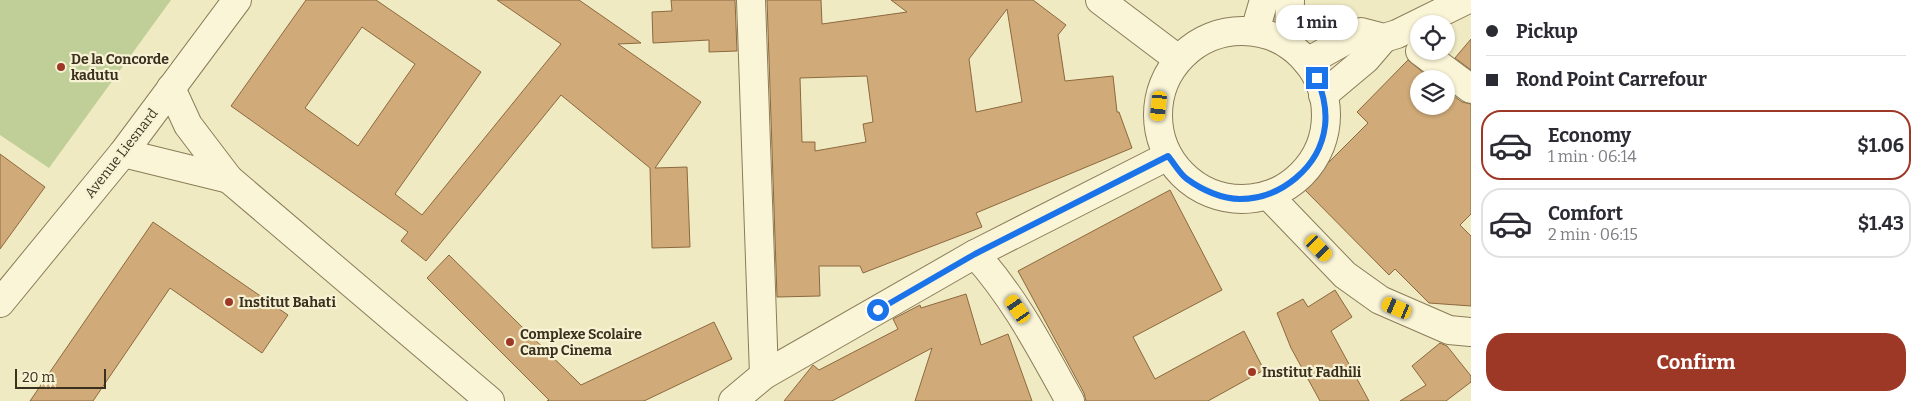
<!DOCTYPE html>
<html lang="en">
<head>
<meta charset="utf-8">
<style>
	:root { --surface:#fff; --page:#f2f2f3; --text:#2b2b33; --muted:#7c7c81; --line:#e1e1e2; --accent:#9d3826 }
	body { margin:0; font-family:Bitter,serif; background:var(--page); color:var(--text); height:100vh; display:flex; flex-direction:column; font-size:19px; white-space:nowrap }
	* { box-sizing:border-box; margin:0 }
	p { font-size:16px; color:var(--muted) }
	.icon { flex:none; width:28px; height:28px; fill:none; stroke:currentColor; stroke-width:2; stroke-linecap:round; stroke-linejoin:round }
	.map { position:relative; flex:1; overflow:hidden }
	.panel { display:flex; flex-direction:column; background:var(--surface); width:450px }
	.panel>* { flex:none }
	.guide { display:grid; align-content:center; height:110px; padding:0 15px; background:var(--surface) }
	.fabs { position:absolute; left:1410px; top:15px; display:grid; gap:10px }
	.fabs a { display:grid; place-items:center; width:45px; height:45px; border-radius:50%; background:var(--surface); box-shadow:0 1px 4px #0004; font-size:25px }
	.scale { position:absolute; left:15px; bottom:12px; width:91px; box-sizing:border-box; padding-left:5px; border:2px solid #3b301e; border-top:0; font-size:14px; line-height:18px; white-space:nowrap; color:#3b301e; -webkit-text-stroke:4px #f7f2d3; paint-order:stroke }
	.end { position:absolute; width:22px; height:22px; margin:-11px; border:6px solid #1a73e8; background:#fff; box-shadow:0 0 0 2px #fff }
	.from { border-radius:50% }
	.bubble { position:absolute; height:35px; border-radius:18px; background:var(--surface); box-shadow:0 1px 4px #0004; font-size:16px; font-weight:700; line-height:35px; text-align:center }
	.car { position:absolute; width:15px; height:30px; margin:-15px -8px; border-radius:6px; box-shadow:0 0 4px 1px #0007; background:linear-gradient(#f5c518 24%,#345 0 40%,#f5c518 0 76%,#345 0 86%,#f5c518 0) }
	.guide b { display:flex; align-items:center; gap:18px; height:48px; font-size:19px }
	.guide b+b { border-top:1px solid var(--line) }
	.guide i { width:12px; height:12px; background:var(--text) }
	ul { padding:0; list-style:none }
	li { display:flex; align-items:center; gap:15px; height:70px; margin:0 10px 8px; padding:0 5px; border:2px solid var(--line); border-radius:20px }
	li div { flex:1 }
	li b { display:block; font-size:19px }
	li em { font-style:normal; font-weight:700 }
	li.active { border-color:var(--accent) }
	li>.icon { width:45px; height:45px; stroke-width:1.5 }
	.primary-button { display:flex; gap:10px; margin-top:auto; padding:10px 15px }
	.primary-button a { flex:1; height:58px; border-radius:20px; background:var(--accent); color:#fff; font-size:20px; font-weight:700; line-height:58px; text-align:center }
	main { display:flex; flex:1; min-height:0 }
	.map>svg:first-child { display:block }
	.green { fill:#bfcf97 }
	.building { fill:#d0aa78; stroke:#8c693e; fill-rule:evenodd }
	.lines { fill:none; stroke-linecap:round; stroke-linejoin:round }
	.minor-casing { stroke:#8b7c59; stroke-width:30 }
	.minor { stroke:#faf5d7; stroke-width:28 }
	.route { stroke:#1a73e8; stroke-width:6 }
	.poi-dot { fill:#9d3826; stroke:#f7f2d3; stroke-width:2 }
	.labels { text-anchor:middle; stroke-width:4.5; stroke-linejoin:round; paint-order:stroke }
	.poi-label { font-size:14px; font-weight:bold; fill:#3b301e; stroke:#f7f2d3; text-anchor:start }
	.street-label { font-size:14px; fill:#3b301e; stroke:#f7f2d3 }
</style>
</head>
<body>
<main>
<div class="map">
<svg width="1471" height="401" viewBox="0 0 1471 401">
	<rect width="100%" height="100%" fill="#f0eac3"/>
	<!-- green -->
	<path class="green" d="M0,0H171L49,168L0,135Z"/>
	<!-- building -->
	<g class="building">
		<path d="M306,0H376L481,72L395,194L422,215L561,44L497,0H579L641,43L618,44L701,102L655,168L687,167L690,247L652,248L650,168L561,95L426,261L401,241L408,232L231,106ZM362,27L415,64L358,146L305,108Z"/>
		<path d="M671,0H735L737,51L709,52V40L653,43L652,12L672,11Z"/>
		<path d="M767,0H821L822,24L907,12L891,0H1033L1066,25L1058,35L1065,81L1113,76L1117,112H1119L1132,148L976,213L982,227L863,273L860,266H819L820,296L777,297ZM1007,9L1022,102L976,112L969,59ZM867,76L873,122L863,124L866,142L815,151V142H802L800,78Z"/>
		<path d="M1471,39V70L1455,58Z"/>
		<path d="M1408,60L1431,79H1419V106H1446V90L1462,102L1471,104V214L1460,225L1471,236V306L1429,303L1395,269L1389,275L1303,188L1368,123L1357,112Z"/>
		<path d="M0,154L45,187L0,249Z"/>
		<path d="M1170,190L1222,290L1133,337L1155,379L1244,331L1264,370L1208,401H1086L1084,393L1018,271Z"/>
		<path d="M153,222L288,315L262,353L170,288L93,401H30Z"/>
		<path d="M449,255L581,385L714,322L732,359L644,401H547L549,400L427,278Z"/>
		<path d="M1335,290L1352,317L1331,331L1369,401H1320L1291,348L1277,313L1303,299L1308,307Z"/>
		<path d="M966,294L981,345L1008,334L1032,401H915L932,348L832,401H784L813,365L819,370L898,329L893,319L920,305L921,308Z"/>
		<path d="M1440,343L1447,346L1471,376V382L1446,401H1400L1426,385L1412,366Z"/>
	</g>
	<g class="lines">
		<!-- minor casing -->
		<g class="minor-casing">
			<g id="minor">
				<path d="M751,0L764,375"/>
				<path d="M1100,0L1178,59"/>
				<path d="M1255,31L1264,0"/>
				<circle cx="1242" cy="115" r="84"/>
				<path d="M1289,45L1290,0"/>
				<path d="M1420,51L1471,89"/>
				<path d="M1307,62L1361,32L1384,38L1397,34L1466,0"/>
				<path d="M171,88L188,125L229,179L490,401"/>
				<path d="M1323,95L1366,59L1384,38"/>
				<path d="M123,153L229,179"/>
				<path d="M1268,195L1345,275L1380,300L1449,330L1471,332"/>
				<path d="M975,254C1015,298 1041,349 1070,401"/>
				<path d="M0,303L123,153L237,0"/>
				<path d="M733,401L764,375L975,254L1168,156"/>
			</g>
		</g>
		<!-- minor -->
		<use href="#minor" class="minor"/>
	</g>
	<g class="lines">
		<!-- route -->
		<path class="route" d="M878,310L975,254L1168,156C1174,163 1180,174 1187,179C1202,190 1222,199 1240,199C1281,199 1320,167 1325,126C1327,110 1323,93 1317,78"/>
	</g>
	<!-- markers -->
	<g class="poi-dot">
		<circle cx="61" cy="67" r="5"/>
		<circle cx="229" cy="302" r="5"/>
		<circle cx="510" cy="342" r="5"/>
		<circle cx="1252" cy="372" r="5"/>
	</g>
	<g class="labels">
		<!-- poi labels -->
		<g class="poi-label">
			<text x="71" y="64">De la Concorde<tspan x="71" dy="16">kadutu</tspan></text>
			<text x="239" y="307">Institut Bahati</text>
			<text x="520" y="339">Complexe Scolaire<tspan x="520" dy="16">Camp Cinema</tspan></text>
			<text x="1262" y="377">Institut Fadhili</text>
		</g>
		<!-- street labels -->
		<g class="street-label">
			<text transform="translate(121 153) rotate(-52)" y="5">Avenue Liesnard</text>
		</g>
	</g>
</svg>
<div class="fabs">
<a><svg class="icon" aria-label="locate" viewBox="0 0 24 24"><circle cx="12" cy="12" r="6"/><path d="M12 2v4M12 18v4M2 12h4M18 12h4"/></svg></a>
<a><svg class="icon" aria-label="layers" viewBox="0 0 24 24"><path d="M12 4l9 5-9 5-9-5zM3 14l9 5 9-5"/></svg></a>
</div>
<div class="scale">20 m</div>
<i class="end from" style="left:878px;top:310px"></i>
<i class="end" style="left:1317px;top:78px"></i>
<div class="bubble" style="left:1276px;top:5px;width:82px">1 min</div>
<i class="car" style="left:1159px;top:106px;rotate:186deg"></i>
<i class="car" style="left:1319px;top:248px;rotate:136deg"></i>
<i class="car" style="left:1397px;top:308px;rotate:293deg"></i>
<i class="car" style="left:1018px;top:309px;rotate:325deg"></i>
</div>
<section class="panel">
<div class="guide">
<b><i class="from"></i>Pickup</b>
<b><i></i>Rond Point Carrefour</b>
</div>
<ul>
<li class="active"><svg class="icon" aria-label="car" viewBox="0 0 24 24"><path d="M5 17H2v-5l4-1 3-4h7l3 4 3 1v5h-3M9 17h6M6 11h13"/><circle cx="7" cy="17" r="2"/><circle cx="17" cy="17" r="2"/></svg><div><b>Economy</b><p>1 min · 06:14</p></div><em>$1.06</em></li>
<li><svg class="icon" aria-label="car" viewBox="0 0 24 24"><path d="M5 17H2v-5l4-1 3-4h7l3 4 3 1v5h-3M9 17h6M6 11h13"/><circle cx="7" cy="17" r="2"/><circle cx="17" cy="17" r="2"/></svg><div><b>Comfort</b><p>2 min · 06:15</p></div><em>$1.43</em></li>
</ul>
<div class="primary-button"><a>Confirm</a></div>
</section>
</main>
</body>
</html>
